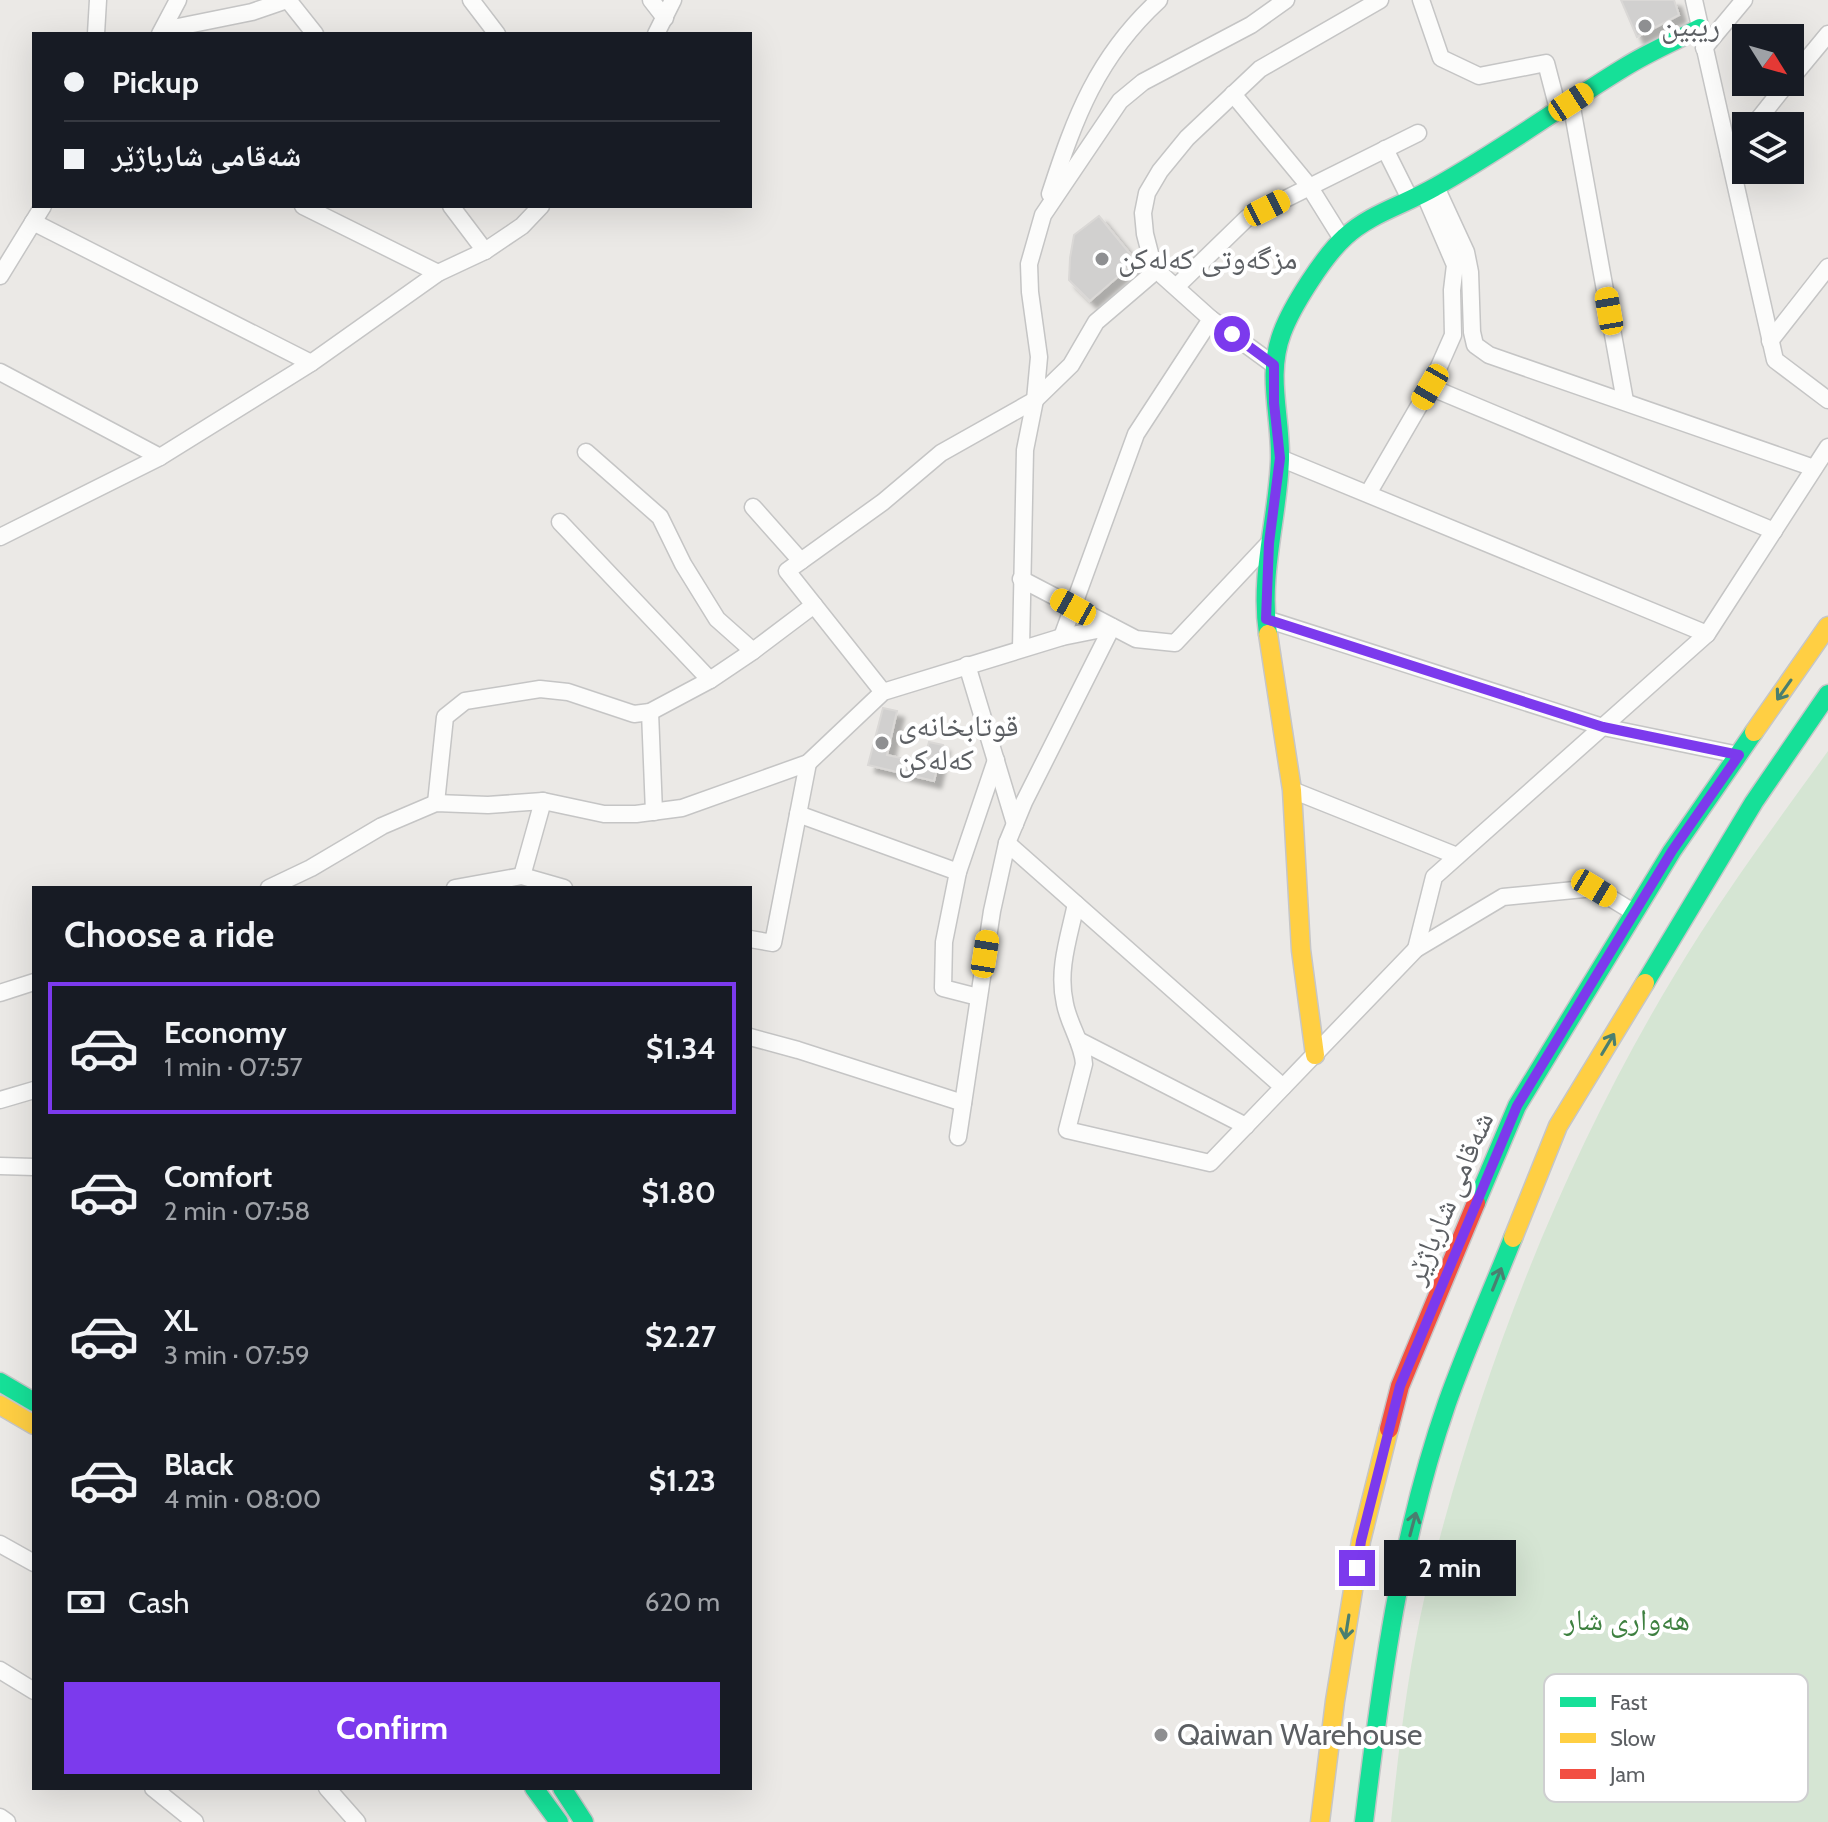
<!DOCTYPE html>
<html lang="en">
<head>
<meta charset="utf-8">
<style>
	:root { --surface:#171b24; --page:#242831; --text:#f1f3f6; --muted:#9ea1a6; --line:#363941; --accent:#7c3aed }
	body { margin:0; font-family:Cabin,"Noto Naskh Arabic",sans-serif; background:var(--page); color:var(--text); height:100vh; display:flex; flex-direction:column; font-size:30px; white-space:nowrap }
	* { box-sizing:border-box; margin:0 }
	p { font-size:26px; color:var(--muted) }
	.icon { flex:none; width:44px; height:44px; fill:none; stroke:currentColor; stroke-width:2; stroke-linecap:round; stroke-linejoin:round }
	.map { position:relative; flex:1; overflow:hidden }
	.details { position:absolute; left:32px; top:886px; width:720px; height:904px; display:flex; flex-direction:column; background:var(--surface); border-radius:0px; box-shadow:0 8px 32px #0002 }
	.details>* { flex:none }
	.banner { position:absolute; left:32px; top:32px; width:720px; height:176px; border-radius:0px; box-shadow:0 8px 32px #0002; display:grid; align-content:center; height:176px; padding:0 32px; background:var(--surface) }
	.needle { width:52px; rotate:127deg }
	.controls { position:absolute; left:1732px; top:24px; display:grid; gap:16px }
	.controls a { display:grid; place-items:center; width:72px; height:72px; border-radius:0px; background:var(--surface); box-shadow:0 8px 32px #0002; font-size:40px }
	.end { position:absolute; width:36px; height:36px; margin:-18px; border:10px solid #7c3aed; background:#fff; box-shadow:0 0 0 4px #fff }
	.from { border-radius:50% }
	.bubble { position:absolute; height:56px; border-radius:0px; background:var(--surface); box-shadow:0 8px 32px #0002; font-size:26px; font-weight:700; line-height:56px; text-align:center }
	.car { position:absolute; width:24px; height:48px; margin:-24px -12px; border-radius:10px; box-shadow:0 0 6px 2px #0007; background:linear-gradient(#f5c518 24%,#345 0 40%,#f5c518 0 76%,#345 0 86%,#f5c518 0) }
	.banner b { display:flex; align-items:center; gap:28px; height:76px; font-size:30px }
	.banner b+b { border-top:2px solid var(--line) }
	.banner i { width:20px; height:20px; background:var(--text) }
	ul { padding:0; list-style:none }
	li { display:flex; align-items:center; gap:24px; height:132px; margin:0 16px 12px; padding:0 16px; border:4px solid transparent; border-radius:0px }
	li div { flex:1 }
	li b { display:block; font-size:30px }
	li em { font-style:normal; font-weight:700 }
	li.active { border-color:var(--accent) }
	li>.icon { width:72px; height:72px; stroke-width:1.5 }
	h2 { padding:0 32px; font-size:36px; line-height:96px }
	.pay { display:flex; align-items:center; gap:20px; height:88px; padding:0 32px; font-size:30px }
	.pay p { margin-inline-start:auto }
	.action { display:flex; gap:16px; margin-top:auto; padding:16px 32px }
	.action a { flex:1; height:92px; border-radius:0px; background:var(--accent); color:#fff; font-size:32px; font-weight:700; line-height:92px; text-align:center }
	.map>svg:first-child { display:block }
	.green { fill:#d5e5d3 }
	.building { fill:#d1d0cf; stroke:#dad8d6; stroke-width:2; filter:url(#shadow) }
	.lines { fill:none; stroke-linecap:round; stroke-linejoin:round }
	.street-casing { stroke:#c5c5c5; stroke-width:19 }
	.fast-casing { stroke:#c6c6c7; stroke-width:21 }
	.slow-casing { stroke:#c6c6c7; stroke-width:21 }
	.jam-casing { stroke:#c6c6c7; stroke-width:21 }
	.street { stroke:#fcfcfb; stroke-width:16 }
	.fast { stroke:#16e098; stroke-width:18 }
	.slow { stroke:#ffcf43; stroke-width:18 }
	.jam { stroke:#f24e42; stroke-width:18 }
	.oneway { stroke:#4a7f70 }
	.route { stroke:#7c3aed; stroke-width:10 }
	.poi-dot { fill:#8e8f91; stroke:#fff; stroke-width:3 }
	.labels { text-anchor:middle; stroke-width:8; stroke-linejoin:round; paint-order:stroke }
	.poi-label { font-size:30px; fill:#5c5f63; stroke:#fff; text-anchor:start }
	.street-label { font-size:30px; fill:#5c5f63; stroke:#fff }
	.park-label { font-size:30px; fill:#3e8040; stroke:#fff }
	.key { fill:#fff; stroke:#cecfd0; stroke-width:2 }
	.key-label { font-size:22px; fill:#5c5f63 }
</style>
</head>
<body>
<div class="map">
<svg width="1828" height="1822" viewBox="0 0 1828 1822">
	<defs>
		<filter id="shadow"><feDropShadow dx="7" dy="7" stdDeviation="2" flood-color="#0004"/></filter>
	</defs>
	<rect width="100%" height="100%" fill="#ebe9e6"/>
	<!-- green -->
	<path class="green" d="M1828,751V1822H1391C1399,1747 1408,1669 1425,1595C1482,1363 1571,1136 1700,934C1740,871 1785,811 1828,751Z"/>
	<!-- building -->
	<g class="building">
		<path d="M1621,0H1674L1679,15L1637,37Z"/>
		<path d="M1099,216L1136,261L1090,301L1069,280L1070,258L1074,235Z"/>
		<path d="M883,708L897,711L887,755L923,763L929,742L943,745L934,781L868,765Z"/>
	</g>
	<g class="lines">
		<!-- street casing -->
		<g class="street-casing">
			<g id="street">
				<path d="M288,0L315,34"/>
				<path d="M471,0L497,34"/>
				<path d="M651,0L665,18"/>
				<path d="M1421,0L1441,58L1479,76L1546,63L1558,109"/>
				<path d="M1694,0L1775,360L1828,400"/>
				<path d="M96,34L98,0"/>
				<path d="M160,34L178,0"/>
				<path d="M171,34L163,30L252,12L287,0"/>
				<path d="M656,34L673,0"/>
				<path d="M1704,48L1744,0"/>
				<path d="M1790,80L1828,34"/>
				<path d="M1233,94L1309,186L1342,239"/>
				<path d="M1571,102L1625,401"/>
				<path d="M1753,126L1788,82"/>
				<path d="M1385,149L1410,199"/>
				<path d="M1729,155L1746,134"/>
				<path d="M1436,187L1466,252L1470,272L1472,332L1475,345L1489,355L1814,468"/>
				<path d="M1050,194C1075,117 1097,57 1159,0"/>
				<path d="M303,206L438,273"/>
				<path d="M451,206L485,251"/>
				<path d="M33,222L311,363"/>
				<path d="M0,276L43,206"/>
				<path d="M1176,287L1247,218L1418,133"/>
				<path d="M1770,341L1828,267"/>
				<path d="M1274,365L1211,319L1163,276L1152,261L1145,234L1143,213L1147,193L1160,171L1187,138L1260,69L1380,0"/>
				<path d="M0,372L160,457"/>
				<path d="M1430,387L1774,531"/>
				<path d="M586,452L660,517L683,564L717,619L753,651"/>
				<path d="M1280,458L1707,634"/>
				<path d="M1369,492L1430,387L1453,335L1452,290L1455,265L1424,193"/>
				<path d="M753,507L801,561"/>
				<path d="M560,522L710,680"/>
				<path d="M0,537L160,457L311,363L438,273L485,251L522,226L541,206"/>
				<path d="M1021,579L1136,639L1175,643L1269,543"/>
				<path d="M1266,619L1603,727L1739,755"/>
				<path d="M1062,637L1136,434L1211,319"/>
				<path d="M1021,649L1025,450L1035,400L1039,357L1030,292L1029,264L1043,215L1120,101L1143,82L1251,25L1286,0"/>
				<path d="M967,665L1015,824"/>
				<path d="M883,692L787,571L883,502L941,453L1035,400L1071,365L1096,322L1158,269"/>
				<path d="M650,712L654,812"/>
				<path d="M1292,790L1457,856"/>
				<path d="M436,803L445,717L465,701L540,689L568,692L634,714L650,712L710,680L753,651L814,605"/>
				<path d="M798,814L958,872"/>
				<path d="M1007,843L1283,1087"/>
				<path d="M522,876L543,801"/>
				<path d="M269,888L311,868L382,826L436,803L488,805L543,801L604,814H636L682,808L808,763L883,692L1062,637L1112,627"/>
				<path d="M455,888L522,876L564,888"/>
				<path d="M1076,904C1069,937 1057,970 1065,1004C1069,1025 1083,1044 1084,1064L1067,1130L1210,1163L1416,949L1503,897L1594,888L1635,913"/>
				<path d="M750,939L773,943L808,763"/>
				<path d="M1416,949L1434,877L1707,634L1828,447"/>
				<path d="M0,993L34,982"/>
				<path d="M978,997L943,988L944,942L958,872L996,760"/>
				<path d="M750,1037L798,1050L963,1103"/>
				<path d="M1078,1040L1246,1126"/>
				<path d="M0,1100L34,1090"/>
				<path d="M958,1137L992,911L1007,843L1024,802L1112,627"/>
				<path d="M0,1166L34,1167"/>
				<path d="M0,1544L34,1563"/>
				<path d="M0,1670L34,1691"/>
				<path d="M153,1788L195,1822"/>
				<path d="M327,1788L357,1822"/>
				<path d="M0,1817L7,1822"/>
			</g>
		</g>
		<!-- fast casing -->
		<g class="fast-casing">
			<g id="fast">
				<path d="M1268,634C1259,575 1278,517 1280,459C1281,416 1266,375 1282,333C1292,306 1324,256 1345,237C1369,214 1406,204 1435,187C1500,151 1561,106 1625,67C1649,52 1675,41 1700,28"/>
				<path d="M1645,983L1754,802L1828,694"/>
				<path d="M1476,1203L1517,1106L1672,851L1754,732"/>
				<path d="M0,1382L34,1402"/>
				<path d="M534,1788L559,1822"/>
				<path d="M562,1788L584,1822"/>
				<path d="M1364,1822C1381,1681 1400,1538 1447,1403C1467,1347 1491,1293 1513,1238"/>
			</g>
		</g>
		<!-- slow casing -->
		<g class="slow-casing">
			<g id="slow">
				<path d="M1268,634L1292,790L1301,950L1315,1055"/>
				<path d="M1754,732L1828,626"/>
				<path d="M1513,1238L1558,1126L1645,983"/>
				<path d="M0,1405L34,1425"/>
				<path d="M1320,1822L1335,1701L1361,1541L1389,1429"/>
			</g>
		</g>
		<!-- jam casing -->
		<g class="jam-casing">
			<path id="jam" d="M1389,1429L1400,1386L1476,1203"/>
		</g>
		<!-- street -->
		<use href="#street" class="street"/>
		<!-- fast -->
		<use href="#fast" class="fast"/>
		<!-- slow -->
		<use href="#slow" class="slow"/>
		<!-- jam -->
		<use href="#jam" class="jam"/>
	</g>
	<!-- one-way arrows -->
	<defs><path id="oneway-shaft" d="M-6 0H5M1.5-3L5.5 0L1.5 3" fill="none" stroke-width="1.6" stroke-linecap="round" stroke-linejoin="round" transform="scale(2)"/></defs>
	<g class="oneway">
		<use href="#oneway-shaft" transform="translate(1784 690) rotate(125)"/>
		<use href="#oneway-shaft" transform="translate(1608 1044) rotate(-59)"/>
		<use href="#oneway-shaft" transform="translate(1497 1279) rotate(-68)"/>
		<use href="#oneway-shaft" transform="translate(1413 1524) rotate(-75)"/>
		<use href="#oneway-shaft" transform="translate(1347 1627) rotate(99)"/>
	</g>
	<g class="lines">
		<!-- route -->
		<path class="route" d="M1232,334L1274,365V403L1280,458L1269,543L1266,619L1603,727L1739,755L1672,851L1517,1106L1400,1386L1361,1541L1357,1568"/>
	</g>
	<!-- markers -->
	<g class="poi-dot">
		<circle cx="1645" cy="26" r="8"/>
		<circle cx="1102" cy="259" r="8"/>
		<circle cx="882" cy="743" r="8"/>
		<circle cx="1161" cy="1735" r="8"/>
	</g>
	<g class="labels">
		<!-- poi labels -->
		<g class="poi-label">
			<text x="1661" y="36">ریبین</text>
			<text x="1118" y="269">مزگەوتی کەلەکن</text>
			<text x="898" y="736">قوتابخانەی<tspan x="898" dy="34">کەلەکن</tspan></text>
			<text x="1177" y="1745">Qaiwan Warehouse</text>
		</g>
		<!-- street labels -->
		<g class="street-label">
			<text transform="translate(1449 1198) rotate(-67)" y="10">شەقامی شارباژێر</text>
		</g>
		<!-- park labels -->
		<g class="park-label">
			<text x="1627" y="1630">هەواری شار</text>
		</g>
	</g>
	<!-- legend -->
	<rect x="1544" y="1674" width="264" height="128" rx="12" class="key"/>
	<rect x="1560" y="1697" width="36" height="10" fill="#16e098"/>
	<rect x="1560" y="1733" width="36" height="10" fill="#ffcf43"/>
	<rect x="1560" y="1769" width="36" height="10" fill="#f24e42"/>
	<g class="key-label">
		<text x="1610" y="1710">Fast</text>
		<text x="1610" y="1746">Slow</text>
		<text x="1610" y="1782">Jam</text>
	</g>
</svg>
<div class="controls">
<a><svg class="needle" viewBox="-14 -14 28 28"><path d="M0-13l5 13h-10z" fill="#e53935"/><path d="M0 13l5-13h-10z" fill="#9ea1a6"/></svg></a>
<a><svg class="icon" aria-label="layers" viewBox="0 0 24 24"><path d="M12 4l9 5-9 5-9-5zM3 14l9 5 9-5"/></svg></a>
</div>
<i class="end from" style="left:1232px;top:334px"></i>
<i class="end" style="left:1357px;top:1568px"></i>
<div class="bubble" style="left:1384px;top:1540px;width:132px">2 min</div>
<i class="car" style="left:1571px;top:102px;rotate:57deg"></i>
<i class="car" style="left:1267px;top:208px;rotate:63deg"></i>
<i class="car" style="left:1609px;top:311px;rotate:350deg"></i>
<i class="car" style="left:1430px;top:387px;rotate:210deg"></i>
<i class="car" style="left:1073px;top:607px;rotate:299deg"></i>
<i class="car" style="left:1594px;top:888px;rotate:121deg"></i>
<i class="car" style="left:985px;top:954px;rotate:9deg"></i>
<div class="banner">
<b><i class="from"></i>Pickup</b>
<b><i></i>شەقامی شارباژێر</b>
</div>
<section class="details">
<h2>Choose a ride</h2>
<ul>
<li class="active"><svg class="icon" aria-label="car" viewBox="0 0 24 24"><path d="M5 17H2v-5l4-1 3-4h7l3 4 3 1v5h-3M9 17h6M6 11h13"/><circle cx="7" cy="17" r="2"/><circle cx="17" cy="17" r="2"/></svg><div><b>Economy</b><p>1 min · 07:57</p></div><em>$1.34</em></li>
<li><svg class="icon" aria-label="car" viewBox="0 0 24 24"><path d="M5 17H2v-5l4-1 3-4h7l3 4 3 1v5h-3M9 17h6M6 11h13"/><circle cx="7" cy="17" r="2"/><circle cx="17" cy="17" r="2"/></svg><div><b>Comfort</b><p>2 min · 07:58</p></div><em>$1.80</em></li>
<li><svg class="icon" aria-label="car" viewBox="0 0 24 24"><path d="M5 17H2v-5l4-1 3-4h7l3 4 3 1v5h-3M9 17h6M6 11h13"/><circle cx="7" cy="17" r="2"/><circle cx="17" cy="17" r="2"/></svg><div><b>XL</b><p>3 min · 07:59</p></div><em>$2.27</em></li>
<li><svg class="icon" aria-label="car" viewBox="0 0 24 24"><path d="M5 17H2v-5l4-1 3-4h7l3 4 3 1v5h-3M9 17h6M6 11h13"/><circle cx="7" cy="17" r="2"/><circle cx="17" cy="17" r="2"/></svg><div><b>Black</b><p>4 min · 08:00</p></div><em>$1.23</em></li>
</ul>
<div class="pay"><svg class="icon" aria-label="cash" viewBox="0 0 24 24"><path d="M3 7h18v10H3z"/><circle cx="12" cy="12" r="2"/></svg>Cash<p>620 m</p></div>
<div class="action"><a>Confirm</a></div>
</section>
</div>
</body>
</html>
